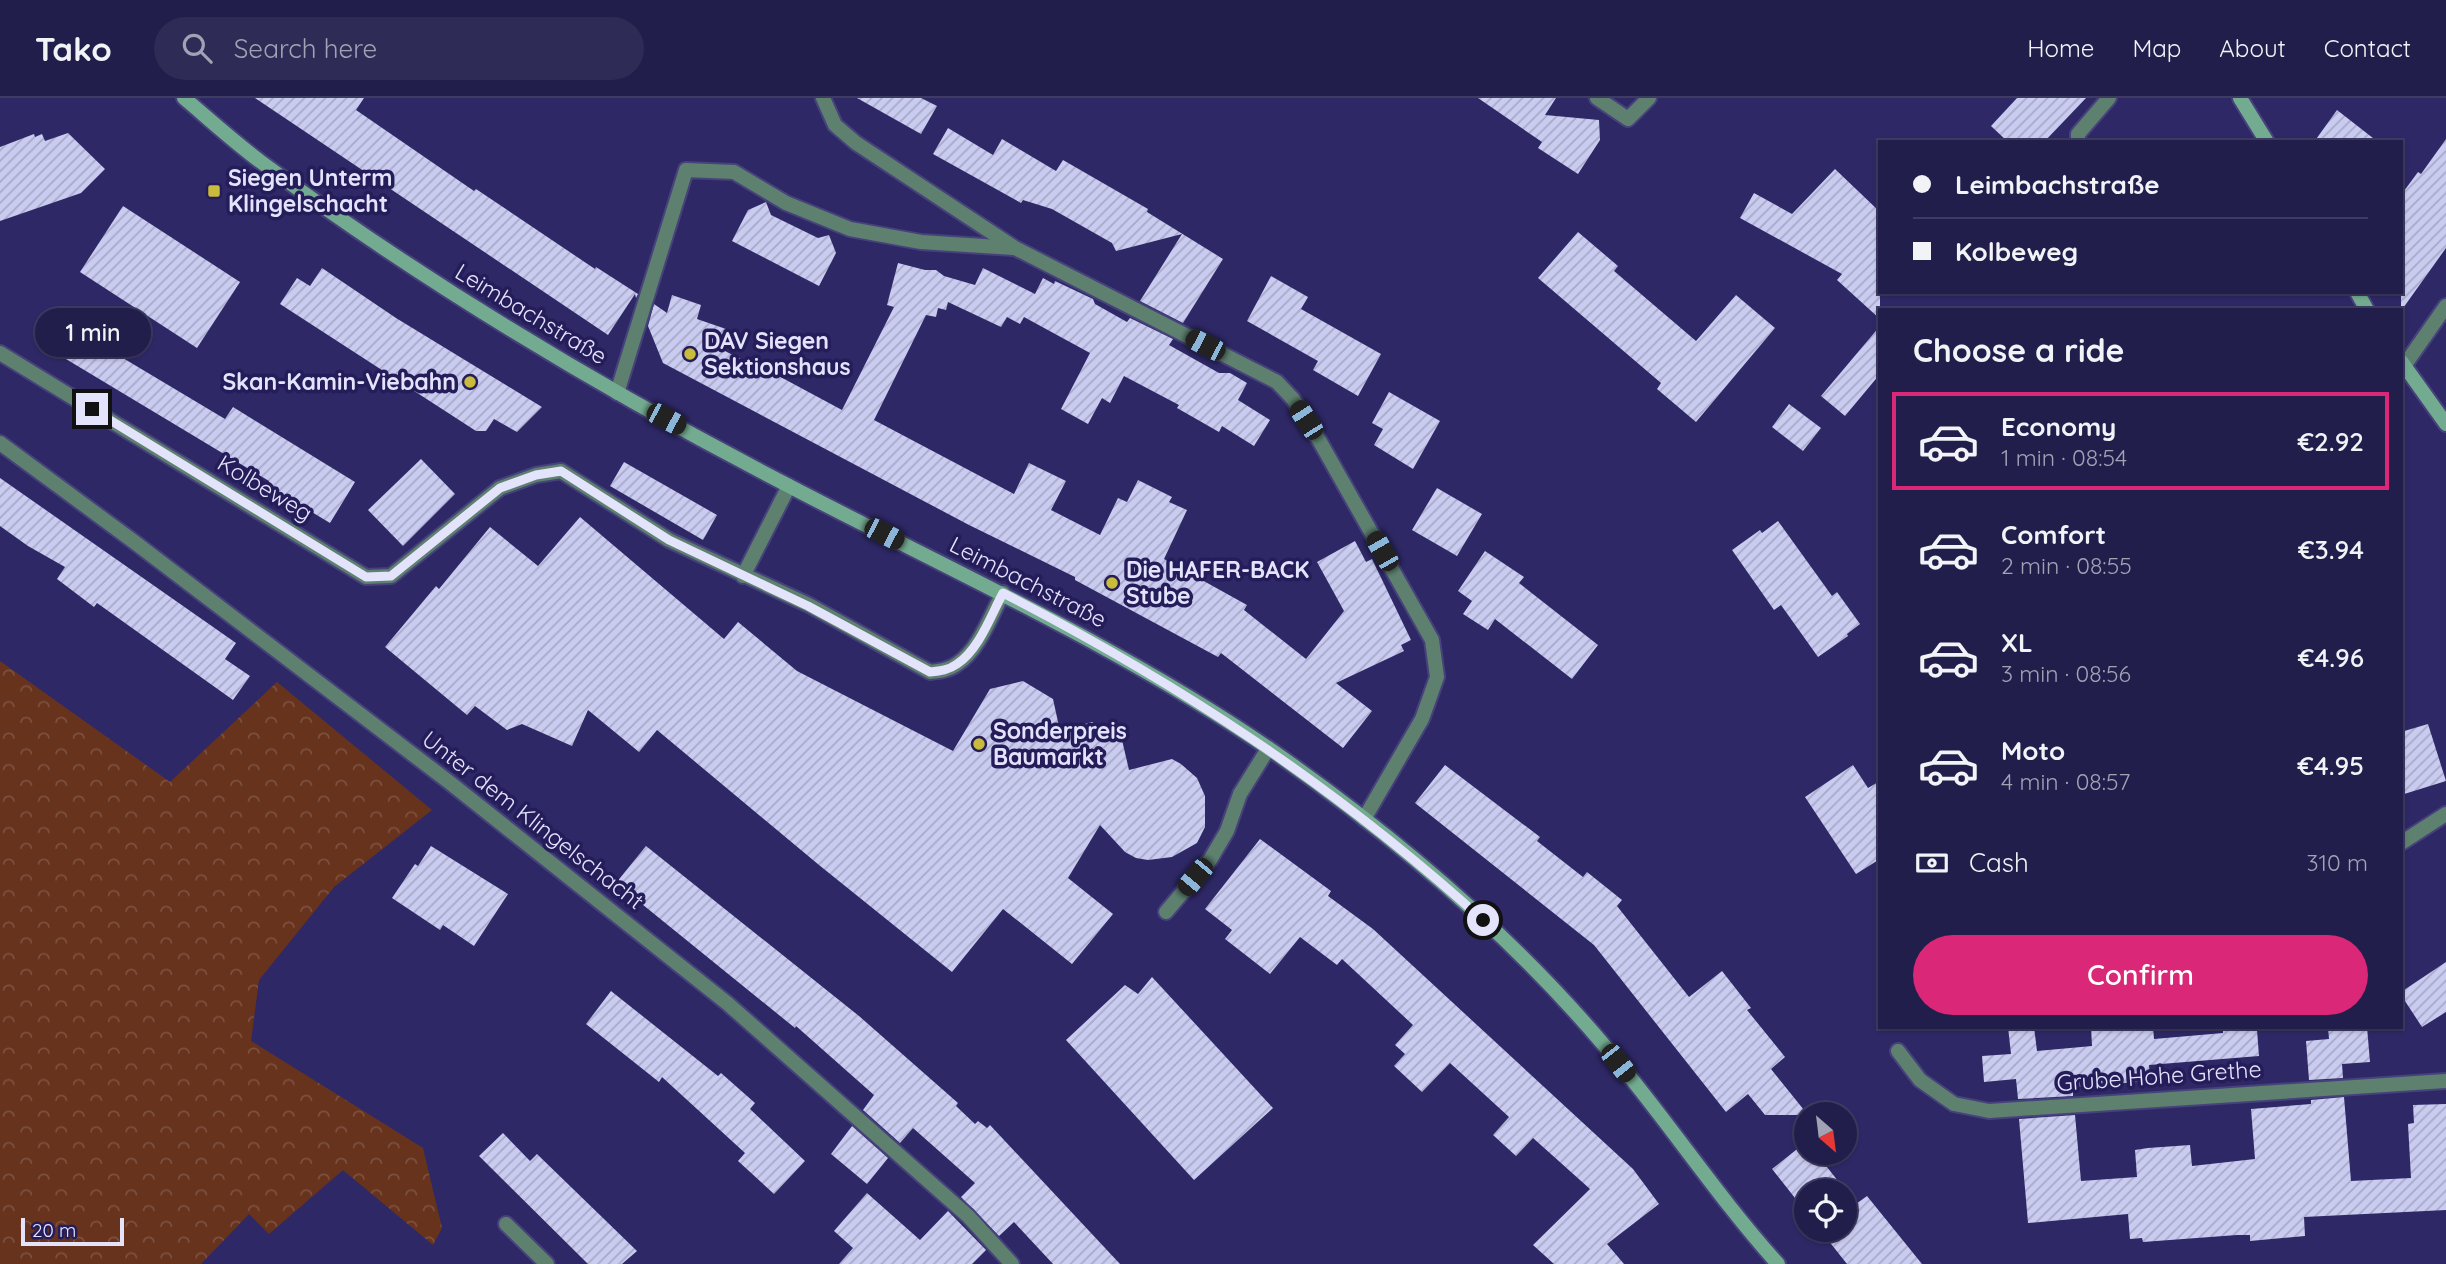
<!DOCTYPE html>
<html lang="en">
<head>
<meta charset="utf-8">
<style>
	:root { --surface:#221e4c; --page:#2e2b56; --text:#f1f3f6; --muted:#a2a2b5; --line:#3f3c64; --accent:#db2777 }
	body { margin:0; font-family:Quicksand,sans-serif; background:var(--page); color:var(--text); height:100vh; display:flex; flex-direction:column; font-size:26px; white-space:nowrap }
	* { box-sizing:border-box; margin:0 }
	p { font-size:23px; color:var(--muted) }
	.icon { flex:none; width:38px; height:38px; fill:none; stroke:currentColor; stroke-width:2; stroke-linecap:round; stroke-linejoin:round }
	.map { position:relative; flex:1; overflow:hidden }
	.side { position:absolute; left:1878px; top:210px; width:525px; height:721px; display:flex; flex-direction:column; background:var(--surface); border-radius:0px; box-shadow:0 2px 5px #0004,0 0 0 2px var(--line) }
	.side>* { flex:none }
	.guide { position:absolute; left:1878px; top:42px; width:525px; height:154px; border-radius:0px; box-shadow:0 2px 5px #0004,0 0 0 2px var(--line); display:grid; align-content:center; height:154px; padding:0 35px; background:var(--surface) }
	.needle { width:46px; rotate:152deg }
	.buttons { position:absolute; left:1794px; top:1004px; display:grid; gap:14px }
	.buttons a { display:grid; place-items:center; width:63px; height:63px; border-radius:50%; background:var(--surface); box-shadow:0 2px 5px #0004,0 0 0 2px var(--line); font-size:35px }
	.scale { position:absolute; left:21px; bottom:18px; width:103px; box-sizing:border-box; padding-left:7px; border:4px solid #e3e4fc; border-top:0; font-size:19px; line-height:24px; white-space:nowrap; color:#e3e4fc; -webkit-text-stroke:5px #251d5a; paint-order:stroke }
	.end { position:absolute; width:32px; height:32px; margin:-16px; border:9px solid #e3e4fc; background:#111; box-shadow:0 0 0 4px #111 }
	.from { border-radius:50% }
	.bubble { position:absolute; height:49px; border-radius:24px; background:var(--surface); box-shadow:0 2px 5px #0004,0 0 0 2px var(--line); font-size:23px; font-weight:600; line-height:49px; text-align:center }
	.car { position:absolute; width:21px; height:42px; margin:-21px -10px; border-radius:9px; box-shadow:0 0 5px 2px #0007; background:linear-gradient(#222 24%,#8ab4d8 0 40%,#222 0 76%,#8ab4d8 0 86%,#222 0) }
	.guide b { display:flex; align-items:center; gap:24px; height:66px; font-size:26px }
	.guide b+b { border-top:2px solid var(--line) }
	.guide i { width:18px; height:18px; background:var(--text) }
	ul { padding:0; list-style:none }
	li { display:flex; align-items:center; gap:21px; height:98px; margin:0 14px 10px; padding:0 21px; border:4px solid transparent; border-radius:0px }
	li div { flex:1 }
	li b { display:block; font-size:26px }
	li em { font-style:normal; font-weight:600 }
	li.selected { border-color:var(--accent) }
	li>.icon { width:63px; height:63px; stroke-width:1.5 }
	h2 { padding:0 35px; font-size:32px; line-height:84px }
	.pay { display:flex; align-items:center; gap:18px; height:77px; padding:0 35px; font-size:26px }
	.pay p { margin-inline-start:auto }
	.primary-button { display:flex; gap:14px; margin-top:auto; padding:14px 35px }
	.primary-button a { flex:1; height:80px; border-radius:42px; background:var(--accent); color:#fff; font-size:28px; font-weight:600; line-height:80px; text-align:center }
	header { display:flex; align-items:center; gap:42px; box-sizing:border-box; height:98px; padding:0 35px; background:var(--surface); border-bottom:2px solid var(--line) }
	header strong { font-size:33px }
	nav { display:flex; gap:38px; margin-inline-start:auto; font-size:24px }
	.search { width:490px; height:63px; background:var(--page); display:flex; align-items:center; gap:18px; box-sizing:border-box; padding:0 24px; border-radius:38px; color:var(--muted); font-size:26px }
	.map>svg:first-child { display:block }
	.forest { fill:url(#forest-crowns) }
	.building { fill:url(#building-hatch) }
	.lines { fill:none; stroke-linecap:round; stroke-linejoin:round }
	.lane-casing { stroke:#47427b; stroke-width:18 }
	.street-casing { stroke:#47427b; stroke-width:18 }
	.secondary-casing { stroke:#47427b; stroke-width:18 }
	.lane { stroke:#5d806f; stroke-width:14 }
	.street { stroke:#5d806f; stroke-width:14 }
	.secondary { stroke:#73ab90; stroke-width:14 }
	.route { stroke:#e3e4fc; stroke-width:9 }
	.poi-dot { fill:#c9bb3b; stroke:#251d5a; stroke-width:2.5 }
	.labels { text-anchor:middle; stroke-width:7; stroke-linejoin:round; paint-order:stroke }
	.poi-label { font-size:23px; font-weight:bold; fill:#e3e4fc; stroke:#251d5a; text-anchor:start }
	.street-label { font-size:23px; fill:#e3e4fc; stroke:#251d5a }
</style>
</head>
<body>
<header>
<strong>Tako</strong>
<div class="search"><svg class="icon" aria-label="search" viewBox="0 0 24 24"><circle cx="10" cy="10" r="6"/><path d="M15 15l6 6"/></svg>Search here</div>
<nav><a>Home</a><a>Map</a><a>About</a><a>Contact</a></nav>
</header>
<div class="map">
<svg width="2446" height="1166" viewBox="0 0 2446 1166">
	<defs>
		<pattern id="forest-crowns" width="20" height="18" patternUnits="userSpaceOnUse" patternTransform="scale(1.75)"><rect width="20" height="18" fill="#67331d"/><path d="M2 6a3 3 0 1 1 6 0M12 15a3 3 0 1 1 6 0" fill="none" stroke="#7d503f"/></pattern>
		<pattern id="building-hatch" width="6" height="6" patternUnits="userSpaceOnUse" patternTransform="scale(1.75)"><rect width="6" height="6" fill="#c9cbf0"/><path d="M-1 1l2-2M0 6l6-6M5 7l2-2" fill="none" stroke="#a8a9c7"/></pattern>
	</defs>
	<rect width="100%" height="100%" fill="#2e2866"/>
	<!-- forest -->
	<path class="forest" d="M0,563L170,684L277,584L432,712L334,789L259,882L251,943L423,1050L442,1130L433,1147L343,1072L269,1136L249,1116L201,1166H0Z"/>
	<!-- building -->
	<g class="building">
		<path d="M255,0H364L356,12L474,93L476,91L595,171L596,169L638,196L636,200L635,196L608,237Z"/>
		<path d="M857,0H921L937,8L921,36Z"/>
		<path d="M1478,0H1556L1545,17L1599,22L1600,42L1578,76L1538,50L1542,44Z"/>
		<path d="M2017,0H2086L2044,44H2008L1991,28Z"/>
		<path d="M2337,12L2378,44H2314Z"/>
		<path d="M948,30L993,57L1002,41L1056,73L1063,62L1148,111L1147,114L1223,161L1183,225L1140,203L1182,136L1116,153L1112,145L1052,111L1023,102L1021,105L933,56Z"/>
		<path d="M68,35L105,71L81,95L0,123V49L34,36L35,39L42,36L45,43Z"/>
		<path d="M2446,41V150L2401,213V97L2418,74L2421,76Z"/>
		<path d="M1835,71L1880,114V221L1837,182L1842,176L1740,120L1754,95L1792,116Z"/>
		<path d="M766,104L771,117L818,140L829,137L836,155L819,188L732,143L748,112Z"/>
		<path d="M123,108L240,184L197,250L80,174Z"/>
		<path d="M1578,134L1618,168L1614,173L1696,243L1736,197L1775,230L1696,324L1657,291L1661,285L1538,180Z"/>
		<path d="M898,165L925,172H936L944,178L975,187L983,170L1035,196L1043,180L1054,186L1055,183L1093,201L1095,206L1127,224L1130,220L1173,241L1169,247L1219,275H1230L1247,285L1238,302L1270,322L1254,348L1222,328L1219,334L1177,310L1179,307L1124,278L1110,305L1102,300L1088,326L1061,311L1090,255L1024,219L1020,226L1007,219L1001,229L948,204L946,212L938,210L936,219L926,217L874,322L1014,396L1029,365L1066,383L1051,412L1100,437L1118,400L1127,404L1138,382L1172,399L1169,404L1187,412L1164,461L1247,507L1244,512L1306,561L1344,513L1317,464L1355,443L1366,464L1372,461L1411,542L1401,547L1404,553L1336,585L1372,613L1343,650L1221,555L1218,559L1075,482V479L969,427L663,265L648,228L654,206L667,215L672,197L701,207L697,221L726,231L719,243L726,247L723,252L774,278L775,276L842,312L894,209L887,207Z"/>
		<path d="M322,170L396,220L542,309L517,334L494,321L486,333H476L280,206L297,180L310,188Z"/>
		<path d="M1271,178L1308,199L1301,211L1381,256L1358,298L1313,272L1318,263L1247,223Z"/>
		<path d="M56,220L225,321L233,309L355,384L330,425L267,387L269,383L41,246Z"/>
		<path d="M1880,228V276L1845,318L1821,298Z"/>
		<path d="M1389,294L1440,323L1413,371L1374,347L1383,331L1372,325Z"/>
		<path d="M1789,306L1821,330L1803,353L1772,329Z"/>
		<path d="M421,361L455,396L403,448L368,412Z"/>
		<path d="M624,364L717,417L703,442L610,388Z"/>
		<path d="M0,380L236,545L225,561L250,578L233,602L97,505L94,509L57,481L65,469L28,448L0,428Z"/>
		<path d="M1437,390L1482,416L1457,458L1412,432Z"/>
		<path d="M580,419L724,541L738,524L797,573L953,653L990,591L1023,583L1053,601L1060,633L1092,624L1122,642L1129,672L1172,661L1181,666L1197,680L1205,698V729L1197,745L1172,759L1148,762L1136,760L1125,754L1100,727L1068,780L1113,816L1072,866L1003,811L952,874L819,767L657,632L639,654L588,612L572,648L522,626L507,632L475,608L467,617L385,549L436,488L439,491L490,429L538,468Z"/>
		<path d="M1778,423L1832,498L1837,494L1860,526L1847,536L1848,538L1818,559L1781,507L1774,512L1732,452L1760,432L1762,435Z"/>
		<path d="M1485,453L1524,479L1519,485L1598,547L1572,581L1495,521L1488,532L1463,516L1472,503L1458,493Z"/>
		<path d="M2428,626L2446,683L2401,697V634Z"/>
		<path d="M1445,667L1540,739L1537,743L1583,779L1587,774L1622,802L1617,808L1689,899L1722,873L1751,910L1747,912L1785,959L1771,971L1808,1017H1765L1748,996L1726,1014L1594,847L1415,705Z"/>
		<path d="M1853,667L1868,690L1880,683V761L1856,776L1805,699Z"/>
		<path d="M1260,741L1331,793L1328,798L1373,831L1633,1071L1659,1106L1607,1146L1624,1166H1554L1533,1147L1590,1091L1533,1040L1516,1058L1493,1037L1509,1019L1450,965L1422,994L1394,968L1405,956L1395,947L1413,927L1342,861L1337,867L1300,839L1270,876L1225,841L1232,832L1205,811Z"/>
		<path d="M431,748L508,796L474,848L443,827L440,832L392,800L415,766L418,768Z"/>
		<path d="M646,748L859,918L958,1005L956,1008L975,1026L978,1023L987,1030L990,1027L1120,1166H1053L1014,1124L999,1138L961,1099L975,1085L913,1030L900,1045L863,1012L874,997L796,928L795,930L616,785Z"/>
		<path d="M2446,864V914L2422,929L2401,897V894Z"/>
		<path d="M1152,879L1273,1010L1194,1082L1066,942L1125,887L1138,896Z"/>
		<path d="M611,893L718,978L721,975L755,1005L750,1011L805,1063L774,1096L738,1063L745,1055L662,979L659,984L586,926Z"/>
		<path d="M2008,929H2034L2037,953L2092,948L2091,929H2153L2154,941L2223,935V929H2249V933L2257,932L2259,958L2149,967L2150,983L2073,989V998L2018,1001L2016,981L1984,984L1982,958L2011,956Z"/>
		<path d="M2328,929H2367L2370,964L2342,966L2343,980L2309,982L2306,943L2329,941Z"/>
		<path d="M2344,999L2351,1083L2411,1080L2408,1026L2414,1025L2413,1007L2446,1006V1112L2304,1119L2305,1138L2250,1143V1137H2237L2143,1144L2142,1140L2130,1141L2128,1116L2028,1125L2019,1021L2075,1017L2081,1083L2137,1079L2135,1052L2148,1050L2190,1047L2192,1068L2255,1061L2251,1011L2311,1006V1002Z"/>
		<path d="M852,1028L888,1060L867,1086L831,1056Z"/>
		<path d="M503,1035L530,1063L537,1056L637,1153L622,1166H588L479,1058Z"/>
		<path d="M1806,1044V1055H1816L1856,1106L1867,1098L1922,1166H1847L1820,1132H1844V1094H1806V1114L1772,1071Z"/>
		<path d="M867,1095L920,1142L948,1113L986,1152L972,1166H839L853,1150L834,1133Z"/>
	</g>
	<g class="lines">
		<!-- lane casing -->
		<g class="lane-casing">
			<g id="lane">
				<path d="M2078,44V36L2109,0"/>
				<path d="M500,390L536,377L561,373L669,442L809,507L930,574C940,573 949,572 957,566C979,552 991,517 1003,495"/>
				<path d="M743,478L789,388"/>
				<path d="M2401,745L2446,716"/>
				<path d="M1166,814L1210,762L1227,733L1240,696L1268,651"/>
			</g>
		</g>
		<!-- street casing -->
		<g class="street-casing">
			<g id="street">
				<path d="M823,0L835,27L856,45L1015,150L1277,284L1293,301L1319,342L1432,542L1437,579L1422,621L1364,721"/>
				<path d="M1597,0L1628,21L1649,0"/>
				<path d="M0,255L366,479L391,478L500,390"/>
				<path d="M2404,268L2446,208"/>
				<path d="M617,295L686,72L734,74L786,105L850,131L921,144L1014,150"/>
				<path d="M0,345L133,443L449,684L727,905L968,1118L1012,1166"/>
				<path d="M1898,953L1920,982L1954,1006L1989,1013L2446,983"/>
				<path d="M506,1126L547,1166"/>
			</g>
		</g>
		<!-- secondary casing -->
		<g class="secondary-casing">
			<g id="secondary">
				<path d="M184,0C209,21 234,44 261,64C428,187 607,294 791,389C954,474 1122,549 1274,654C1394,738 1508,834 1603,946C1664,1017 1715,1096 1778,1166"/>
				<path d="M2240,0L2267,44"/>
				<path d="M2357,194L2367,212"/>
				<path d="M2401,263L2446,326"/>
			</g>
		</g>
		<!-- lane -->
		<use href="#lane" class="lane"/>
		<!-- street -->
		<use href="#street" class="street"/>
		<!-- secondary -->
		<use href="#secondary" class="secondary"/>
	</g>
	<g class="lines">
		<!-- route -->
		<path class="route" d="M92,311L366,479L391,478L500,390L536,377L561,373L669,442L808,508L930,574C940,573 949,572 957,566C979,552 991,517 1003,495C1180,586 1335,688 1483,822"/>
	</g>
	<!-- markers -->
	<g class="poi-dot">
		<rect x="207" y="86" width="14" height="14" rx="3.5"/>
		<circle cx="690" cy="256" r="7"/>
		<circle cx="470" cy="284" r="7"/>
		<circle cx="1112" cy="485" r="7"/>
		<circle cx="979" cy="646" r="7"/>
	</g>
	<g class="labels">
		<!-- poi labels -->
		<g class="poi-label">
			<text x="228" y="88">Siegen Unterm<tspan x="228" dy="26">Klingelschacht</tspan></text>
			<text x="704" y="251">DAV Siegen<tspan x="704" dy="26">Sektionshaus</tspan></text>
			<text x="456" y="292" text-anchor="end">Skan-Kamin-Viebahn</text>
			<text x="1126" y="480">Die HAFER-BACK<tspan x="1126" dy="26">Stube</tspan></text>
			<text x="993" y="641">Sonderpreis<tspan x="993" dy="26">Baumarkt</tspan></text>
		</g>
		<!-- street labels -->
		<g class="street-label">
			<text transform="translate(531 216) rotate(31)" y="8">Leimbachstraße</text>
			<text transform="translate(265 390) rotate(31)" y="8">Kolbeweg</text>
			<text transform="translate(1028 484) rotate(27)" y="8">Leimbachstraße</text>
			<text transform="translate(533 722) rotate(38)" y="8">Unter dem Klingelschacht</text>
			<text transform="translate(2159 978) rotate(-4)" y="8">Grube Hohe Grethe</text>
		</g>
	</g>
</svg>
<div class="buttons">
<a><svg class="needle" viewBox="-14 -14 28 28"><path d="M0-13l5 13h-10z" fill="#e53935"/><path d="M0 13l5-13h-10z" fill="#a2a2b5"/></svg></a>
<a><svg class="icon" aria-label="locate" viewBox="0 0 24 24"><circle cx="12" cy="12" r="6"/><path d="M12 2v4M12 18v4M2 12h4M18 12h4"/></svg></a>
</div>
<div class="scale">20 m</div>
<i class="end from" style="left:1483px;top:822px"></i>
<i class="end" style="left:92px;top:311px"></i>
<div class="bubble" style="left:35px;top:210px;width:116px">1 min</div>
<i class="car" style="left:1205px;top:247px;rotate:297deg"></i>
<i class="car" style="left:666px;top:321px;rotate:118deg"></i>
<i class="car" style="left:1306px;top:322px;rotate:327deg"></i>
<i class="car" style="left:884px;top:436px;rotate:117deg"></i>
<i class="car" style="left:1382px;top:453px;rotate:330deg"></i>
<i class="car" style="left:1195px;top:779px;rotate:220deg"></i>
<i class="car" style="left:1618px;top:965px;rotate:142deg"></i>
<div class="guide">
<b><i class="from"></i>Leimbachstraße</b>
<b><i></i>Kolbeweg</b>
</div>
<section class="side">
<h2>Choose a ride</h2>
<ul>
<li class="selected"><svg class="icon" aria-label="car" viewBox="0 0 24 24"><path d="M5 17H2v-5l4-1 3-4h7l3 4 3 1v5h-3M9 17h6M6 11h13"/><circle cx="7" cy="17" r="2"/><circle cx="17" cy="17" r="2"/></svg><div><b>Economy</b><p>1 min · 08:54</p></div><em>€2.92</em></li>
<li><svg class="icon" aria-label="car" viewBox="0 0 24 24"><path d="M5 17H2v-5l4-1 3-4h7l3 4 3 1v5h-3M9 17h6M6 11h13"/><circle cx="7" cy="17" r="2"/><circle cx="17" cy="17" r="2"/></svg><div><b>Comfort</b><p>2 min · 08:55</p></div><em>€3.94</em></li>
<li><svg class="icon" aria-label="car" viewBox="0 0 24 24"><path d="M5 17H2v-5l4-1 3-4h7l3 4 3 1v5h-3M9 17h6M6 11h13"/><circle cx="7" cy="17" r="2"/><circle cx="17" cy="17" r="2"/></svg><div><b>XL</b><p>3 min · 08:56</p></div><em>€4.96</em></li>
<li><svg class="icon" aria-label="car" viewBox="0 0 24 24"><path d="M5 17H2v-5l4-1 3-4h7l3 4 3 1v5h-3M9 17h6M6 11h13"/><circle cx="7" cy="17" r="2"/><circle cx="17" cy="17" r="2"/></svg><div><b>Moto</b><p>4 min · 08:57</p></div><em>€4.95</em></li>
</ul>
<div class="pay"><svg class="icon" aria-label="cash" viewBox="0 0 24 24"><path d="M3 7h18v10H3z"/><circle cx="12" cy="12" r="2"/></svg>Cash<p>310 m</p></div>
<div class="primary-button"><a>Confirm</a></div>
</section>
</div>
</body>
</html>
